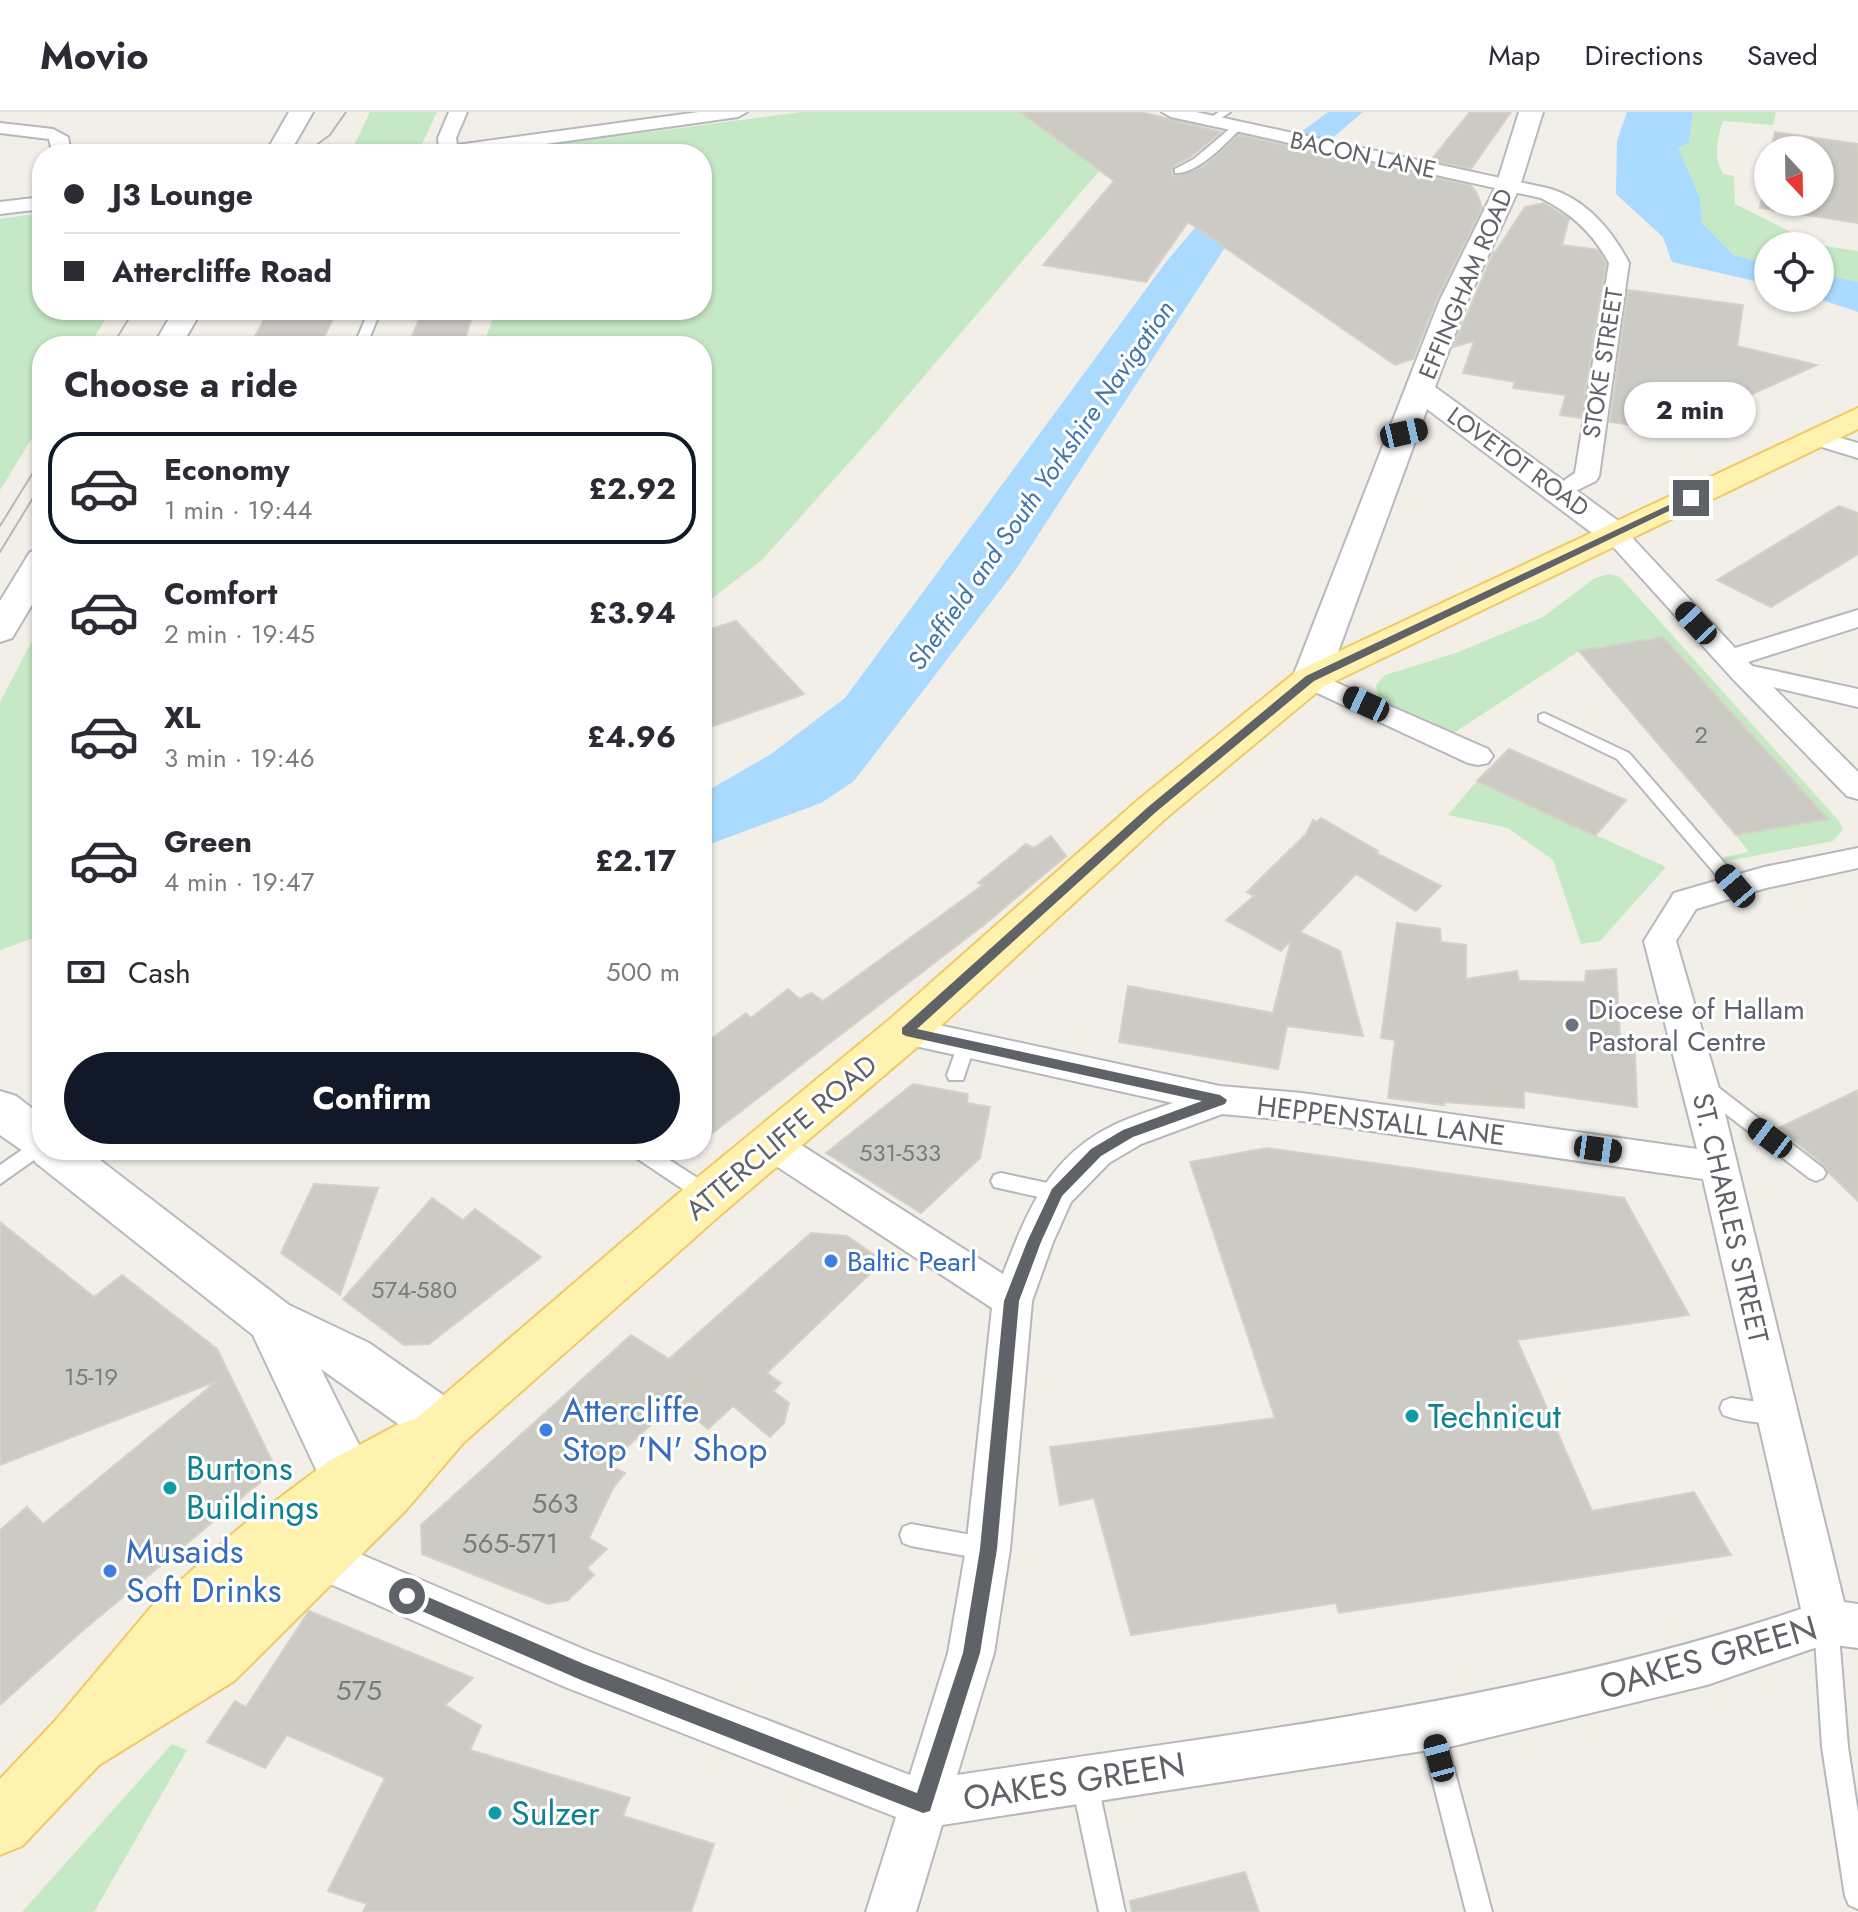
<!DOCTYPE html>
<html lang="en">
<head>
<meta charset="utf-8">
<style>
	:root { --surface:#fff; --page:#f2f2f3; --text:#2b2b33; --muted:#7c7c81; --line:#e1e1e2; --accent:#111827 }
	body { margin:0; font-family:Jost,sans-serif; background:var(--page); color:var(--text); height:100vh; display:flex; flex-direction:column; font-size:30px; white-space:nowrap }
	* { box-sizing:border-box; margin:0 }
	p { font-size:26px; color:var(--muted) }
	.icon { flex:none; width:44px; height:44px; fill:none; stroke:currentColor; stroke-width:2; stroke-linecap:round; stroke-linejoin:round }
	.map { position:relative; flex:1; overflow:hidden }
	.drawer { position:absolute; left:32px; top:224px; width:680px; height:824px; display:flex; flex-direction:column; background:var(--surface); border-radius:32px; box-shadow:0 2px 6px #0004 }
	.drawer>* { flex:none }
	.guide { position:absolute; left:32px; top:32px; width:680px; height:176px; border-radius:32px; box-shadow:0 2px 6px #0004; display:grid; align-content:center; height:176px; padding:0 32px; background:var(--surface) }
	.needle { width:52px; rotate:158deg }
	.controls { position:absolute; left:1754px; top:24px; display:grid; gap:16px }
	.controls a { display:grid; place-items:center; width:80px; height:80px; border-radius:50%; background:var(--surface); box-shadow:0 2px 6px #0004; font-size:40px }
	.end { position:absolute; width:36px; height:36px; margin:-18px; border:10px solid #5f6368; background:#fff; box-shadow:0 0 0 4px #fff }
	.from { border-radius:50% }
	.bubble { position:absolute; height:56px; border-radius:28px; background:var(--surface); box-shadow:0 2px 6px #0004; font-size:26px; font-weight:700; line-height:56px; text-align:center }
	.car { position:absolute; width:24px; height:48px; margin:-24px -12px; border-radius:10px; box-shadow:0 0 6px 2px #0007; background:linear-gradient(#222 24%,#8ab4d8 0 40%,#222 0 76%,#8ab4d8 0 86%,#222 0) }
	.guide b { display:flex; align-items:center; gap:28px; height:76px; font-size:30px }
	.guide b+b { border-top:2px solid var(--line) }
	.guide i { width:20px; height:20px; background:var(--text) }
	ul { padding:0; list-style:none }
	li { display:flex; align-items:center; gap:24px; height:112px; margin:0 16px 12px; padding:0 16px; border:4px solid transparent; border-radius:32px }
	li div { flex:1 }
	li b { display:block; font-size:30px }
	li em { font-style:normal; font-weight:700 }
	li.active { border-color:var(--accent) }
	li>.icon { width:72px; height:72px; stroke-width:1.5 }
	h2 { padding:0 32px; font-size:36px; line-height:96px }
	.pay { display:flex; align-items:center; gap:20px; height:88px; padding:0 32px; font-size:30px }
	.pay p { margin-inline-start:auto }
	.action { display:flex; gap:16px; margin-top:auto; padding:16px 32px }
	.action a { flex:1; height:92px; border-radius:48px; background:var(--accent); color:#fff; font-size:32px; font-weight:700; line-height:92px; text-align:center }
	header { display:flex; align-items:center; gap:48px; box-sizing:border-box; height:112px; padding:0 40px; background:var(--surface); border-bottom:2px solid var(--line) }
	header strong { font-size:38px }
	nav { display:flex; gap:44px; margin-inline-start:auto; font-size:28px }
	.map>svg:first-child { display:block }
	.green { fill:#c5e8c5 }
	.water { fill:#aadaff }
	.pier { fill:#f1efe8 }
	.building { fill:#cccac5; stroke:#d6d1c6; stroke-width:2 }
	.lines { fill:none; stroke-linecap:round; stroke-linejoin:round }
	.service-casing { stroke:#b5b8bc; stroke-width:4 }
	.minor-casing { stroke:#b5b8bc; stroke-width:4 }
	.tertiary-casing { stroke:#b5b8bc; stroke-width:4 }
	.secondary-casing { stroke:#b6babf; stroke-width:4 }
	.primary-casing { stroke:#f2c960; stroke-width:4 }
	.service { fill:#fff; fill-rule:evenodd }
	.minor { fill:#fff; fill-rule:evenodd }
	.tertiary { fill:#fff; fill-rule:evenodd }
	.secondary { fill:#fff; fill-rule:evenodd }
	.primary { fill:#fff2af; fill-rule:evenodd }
	.tram { stroke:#b6b7b8; stroke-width:2 }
	.route { fill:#5f6368 }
	.worship-dot { fill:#6b7280; stroke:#fff; stroke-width:3 }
	.shop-dot { fill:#3f7fe0; stroke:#fff; stroke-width:3 }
	.culture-dot { fill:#0f9aa8; stroke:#fff; stroke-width:3 }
	.labels { text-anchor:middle; stroke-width:6; stroke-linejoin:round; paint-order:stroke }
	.far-street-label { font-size:24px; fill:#5f6368; stroke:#fff }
	.number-label { font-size:24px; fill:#7a7d7f }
	.far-water-label { font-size:26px; font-style:italic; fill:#4174aa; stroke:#fff }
	.worship-label { font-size:28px; fill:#5b616d; stroke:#fff; text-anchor:start }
	.street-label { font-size:28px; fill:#5f6368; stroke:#fff }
	.shop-label { font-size:28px; fill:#366cbe; stroke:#fff; text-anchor:start }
	.near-number-label { font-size:28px; fill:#7a7d7f }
	.near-shop-label { font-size:34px; fill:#366cbe; stroke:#fff; text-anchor:start }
	.near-culture-label { font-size:34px; fill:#0d838f; stroke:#fff; text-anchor:start }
	.near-street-label { font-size:34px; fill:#5f6368; stroke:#fff }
</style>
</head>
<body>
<header>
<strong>Movio</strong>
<nav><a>Map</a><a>Directions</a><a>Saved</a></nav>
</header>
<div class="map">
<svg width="1858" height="1800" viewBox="0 0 1858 1800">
	<rect width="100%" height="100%" fill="#f1efe8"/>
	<!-- green -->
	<g class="green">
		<path d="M370,0H437L420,36L400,42H350Z"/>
		<path d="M802,0H1019L1099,59L879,317L762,448L702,494V234H482L497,198H702V42H518L529,36Z"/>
		<path d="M1693,0H1776L1773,13L1723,9C1717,27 1713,44 1723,62L1734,64L1735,92L1817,133L1858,139V171L1820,162V134H1768V152L1733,143L1702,111L1700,86L1678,36L1689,31Z"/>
		<path d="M42,101V198H111L89,234H42V310L0,378V107Z"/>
		<path d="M1608,462L1620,465L1839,709L1843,718L1833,729L1721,750L1718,746L1749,740L1736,723L1828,706L1663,525L1579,539L1452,622L1379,587L1376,573L1385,563L1456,541L1543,505L1595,466Z"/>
		<path d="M42,510V823L0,838V590Z"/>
		<path d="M1477,669L1666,755L1600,829L1581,832L1553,748L1508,716L1448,703Z"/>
		<path d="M172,1632L187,1638L94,1800H22Z"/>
	</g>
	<!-- water -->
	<g class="water">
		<path d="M1328,0H1363L1252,94L1014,460L854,669L821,691L702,735V682L771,642L845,586L1166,150L1233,71Z"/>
		<path d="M1627,0H1693L1689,31L1678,36L1700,86L1702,111L1733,143L1768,152V172L1672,150L1663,125L1616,82L1617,29Z"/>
		<path d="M1820,162L1858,170V200L1816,186H1820Z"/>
	</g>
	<!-- pier -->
	<path class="pier" d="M11,944L42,967V994L0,1007V948Z"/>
	<!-- building -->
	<g class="building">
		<path d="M1020,0H1141L1221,20L1192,44L1174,54L1172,61L1175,64L1204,54L1238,23L1470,73L1477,81L1482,96L1436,189L1413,247L1395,253L1188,110L1146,170L1043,153L1114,69Z"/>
		<path d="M1470,0H1511L1471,57L1431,48Z"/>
		<path d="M1775,20L1858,32V111L1760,96L1768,56V90H1820V38H1771Z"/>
		<path d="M1544,91L1569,107L1562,133L1598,138L1606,152L1581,306L1560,303L1566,283L1513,276L1515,270L1463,261L1474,229L1453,235L1494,139V142L1525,95Z"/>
		<path d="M1628,178L1743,193L1737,234L1817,253L1670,319L1610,310Z"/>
		<path d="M269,198H337L320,234H250Z"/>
		<path d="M423,198H474L463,234H408Z"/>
		<path d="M1839,394L1858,401V442L1771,495L1717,468Z"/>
		<path d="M736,509L804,582L702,618V520Z"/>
		<path d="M1663,525L1828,707L1736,723L1579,539Z"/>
		<path d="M1509,637L1626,688L1595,724L1477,669Z"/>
		<path d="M1321,706L1378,739L1376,741L1441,774L1416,799L1356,762L1300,820L1340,839L1363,924L1287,914L1278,957L1119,930L1128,874L1273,901L1291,828L1281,839L1226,808L1254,784L1247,780L1306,722L1313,708L1317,710Z"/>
		<path d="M1051,724L1066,744L985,812L702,1029V934L746,901L751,906L788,877L800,887L811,881L823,889L983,773L978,771L1026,732L1034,736Z"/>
		<path d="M1397,811L1440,817L1441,830L1466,833V867L1517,859L1519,869L1585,870L1586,859L1616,857L1621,939L1635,940L1637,995L1524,979V996L1444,990V993L1388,986L1395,928L1381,926Z"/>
		<path d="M913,972L968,982L967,991L990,995L980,1046L921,1101L826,1041Z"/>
		<path d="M1858,978V1089L1829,1061L1825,1054L1779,1016Z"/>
		<path d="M1267,1036L1624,1086L1689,1203L1517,1228L1592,1399L1694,1380L1731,1443L1339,1501L1336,1491L1131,1523L1094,1386L1060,1393L1050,1335L1275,1306L1190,1050Z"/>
		<path d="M314,1072L378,1076L340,1183L281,1141Z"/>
		<path d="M432,1086L463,1108L475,1097L541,1145L429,1232L404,1233L343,1187Z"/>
		<path d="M0,1110L94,1185L122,1163L217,1237L276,1357L81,1520L0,1593V1418L27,1395L43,1412L217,1269L0,1353Z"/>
		<path d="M811,1121L847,1124L883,1149L767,1261L781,1271L773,1279L789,1291L784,1311L770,1325L733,1294L708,1317L675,1290L608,1353L625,1361L613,1376L589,1426L607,1437L587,1456L594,1463L568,1488L548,1492L422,1442L421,1413L631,1223L669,1247Z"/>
		<path d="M309,1499L473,1566L445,1593L481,1614L470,1638L630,1686L623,1704L714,1732L691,1800H363L367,1792L328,1779L385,1666L287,1623L265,1656L207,1630L235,1589L246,1595Z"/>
		<path d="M1245,1760L1259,1800H1132L1130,1789Z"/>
	</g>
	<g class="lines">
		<!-- service casing -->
		<g class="service-casing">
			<g id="service">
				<path d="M1219,0H1230L1213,12H1207V8Z"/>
				<path d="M1233,14L1241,16C1226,31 1198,62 1175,61V57L1194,47Z"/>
				<path d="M369,198H381L366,234H354Z"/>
				<path d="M1544,601L1629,641L1741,770L1743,774L1741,778H1729L1617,647L1539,609V603Z"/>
				<path d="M966,925L972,927L975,932L963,968H949L947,963L960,927Z"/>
				<path d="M1703,967L1710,969L1823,1056L1826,1061L1823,1066L1816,1069L1809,1066L1696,979L1694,974L1696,969Z"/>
				<path d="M42,1024V1038H48L0,1072V1053Z"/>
				<path d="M629,1038H654L716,1078L719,1084L716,1090L709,1092L702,1090L632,1043Z"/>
				<path d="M1001,1061L1057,1073L1064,1075L1067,1081L1064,1087L1057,1089L994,1075L991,1069L994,1063Z"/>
				<path d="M1731,1286L1785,1294L1788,1301L1785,1308C1769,1314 1739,1309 1723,1303L1720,1296L1723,1289Z"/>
				<path d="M911,1412L988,1426L996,1429L1000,1437L996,1445L988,1448L911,1434L903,1431L900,1423L903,1415Z"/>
				<path d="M1826,1498L1834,1502L1838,1510L1848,1635L1858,1701V1797L1849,1793L1845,1784L1822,1635L1814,1510L1818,1502Z"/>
				<path d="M1431,1603L1440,1606L1443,1615L1492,1800H1466L1419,1615L1422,1606Z"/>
				<path d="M1084,1655L1093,1659L1097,1668L1125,1800H1099L1071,1668L1075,1659Z"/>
			</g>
		</g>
		<!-- minor casing -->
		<g class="minor-casing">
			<g id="minor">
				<path d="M449,0H467L456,26L457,33L699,0H747L738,5L475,42H426L428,38L439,36L438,26Z"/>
				<path d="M1162,0H1196L1547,76C1585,86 1612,118 1629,151L1599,364L1596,369L1559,387L1550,385L1547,380L1575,361L1609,151C1593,121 1571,101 1541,86L1171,5Z"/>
				<path d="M0,11L53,17L68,25L71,42H53L49,27L0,21Z"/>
				<path d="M42,85V97L0,102V90Z"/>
				<path d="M1817,319L1858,331V346L1809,331L1805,326L1809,321Z"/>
				<path d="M1616,415L1625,418L1735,536L1858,498V515L1748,550L1752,554L1858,577V595L1773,575L1858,660V687L1847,684L1732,566L1607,428L1603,423L1607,418Z"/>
				<path d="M1310,559L1488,637L1493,644L1488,651L1478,653L1468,651L1300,573L1296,567L1300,561Z"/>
				<path d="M1858,736V756L1766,776L1696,797L1676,829L1718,973L1844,1490L1858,1492V1536L1826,1532L1707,1573L1449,1635L942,1713L916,1800H866L896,1705L565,1575L305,1461L298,1446L305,1431L320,1425L588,1539L910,1663L948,1541L966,1437L992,1196L758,1042L753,1032L758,1022L771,1018L784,1022L1003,1162C1027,1099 1049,1044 1114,1013C1133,1004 1153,998 1173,991L906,932L894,928L889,919L894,910L906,906L1220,974L1302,981L1697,1037L1644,829L1674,781L1764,755ZM1222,1002L1302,1009L1703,1067L1801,1497C1528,1589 1240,1620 957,1663L994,1541L1010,1437L1032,1189L1053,1130L1071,1090L1109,1051L1141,1032Z"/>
			</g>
		</g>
		<!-- tertiary casing -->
		<g class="tertiary-casing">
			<g id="tertiary">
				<path d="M289,0H313L289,42H265Z"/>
				<path d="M174,198H202L181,234H153Z"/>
				<path d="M42,437V476L12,526L0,530V489L30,440Z"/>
			</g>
		</g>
		<!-- secondary casing -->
		<g class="secondary-casing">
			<g id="secondary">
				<path d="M1519,0H1543L1520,74L1467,190L1435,275L1628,416L1632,423L1628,430L1616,433L1604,430L1427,297L1328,567L1323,575L1310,578L1297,575L1292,567L1439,190L1496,74Z"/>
				<path d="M0,979L16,984L42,1004V1038H87L289,1193L369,1231L463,1297L471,1314L463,1331L444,1338L425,1331L321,1257L367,1349L373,1354L400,1362L408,1380L400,1398C373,1408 350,1405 329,1385L253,1223L36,1051L33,1046L0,1023Z"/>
			</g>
		</g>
		<!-- primary casing -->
		<g class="primary-casing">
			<path id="primary" d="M1858,296V317L1323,575L1166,706L922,931L726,1098L463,1331L406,1398L234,1569L99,1653L22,1734L0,1743V1667L55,1609L152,1494L238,1417L329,1349L397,1313L417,1306L692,1070L890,907L1138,688L1297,559Z"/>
		</g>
		<!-- service -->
		<use href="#service" class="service"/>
		<!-- minor -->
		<use href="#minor" class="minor"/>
		<!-- tertiary -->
		<use href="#tertiary" class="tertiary"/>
		<!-- secondary -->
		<use href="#secondary" class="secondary"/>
		<!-- primary -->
		<use href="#primary" class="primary"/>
		<!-- tram -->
		<g class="tram">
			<path d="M304,42L330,23L346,0"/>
			<path d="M112,234L134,198"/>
			<path d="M0,414L42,346"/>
			<path d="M0,440L42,371"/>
		</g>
	</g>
	<!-- route -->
	<path class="route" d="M1688,384L1696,386L1314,569L1156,700L917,917L1220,983L1227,988L1225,992L1133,1025L1101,1044L1062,1084L1041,1130L1019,1189L997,1437L980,1541L930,1699L923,1701L581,1568L401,1490L399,1484L401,1478L407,1476L584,1552L917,1681L963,1541L980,1437L1004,1189L1027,1130L1052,1077L1091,1037L1123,1018L1202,989L906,924L902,922V916L1148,695L1306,564Z"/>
	<!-- markers -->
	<circle class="worship-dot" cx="1572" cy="913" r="8"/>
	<g class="shop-dot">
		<circle cx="831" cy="1149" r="8"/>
		<circle cx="546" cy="1318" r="8"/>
		<circle cx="110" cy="1459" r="8"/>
	</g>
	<g class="culture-dot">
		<circle cx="1412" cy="1304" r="8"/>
		<circle cx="170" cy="1376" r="8"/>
		<circle cx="495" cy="1701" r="8"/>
	</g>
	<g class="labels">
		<!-- far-street labels -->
		<g class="far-street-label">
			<text transform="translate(1363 43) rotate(12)" y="8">BACON LANE</text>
			<text transform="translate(1466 172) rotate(-67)" y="8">EFFINGHAM ROAD</text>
			<text transform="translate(1603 251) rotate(-81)" y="8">STOKE STREET</text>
			<text transform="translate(1518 350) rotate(36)" y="8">LOVETOT ROAD</text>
		</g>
		<!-- number labels -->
		<g class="number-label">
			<text x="1701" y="631">2</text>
			<text x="900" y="1049">531-533</text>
			<text x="414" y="1186">574-580</text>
			<text x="91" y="1273">15-19</text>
		</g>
		<!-- far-water labels -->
		<g class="far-water-label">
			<text transform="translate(1041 373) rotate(-55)" y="9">Sheffield and South Yorkshire Navigation</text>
		</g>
		<!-- worship labels -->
		<g class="worship-label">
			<text x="1588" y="907">Diocese of Hallam<tspan x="1588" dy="32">Pastoral Centre</tspan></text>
		</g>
		<!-- street labels -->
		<g class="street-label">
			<text transform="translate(1381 1008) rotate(7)" y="10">HEPPENSTALL LANE</text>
			<text transform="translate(781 1025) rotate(-40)" y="10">ATTERCLIFFE ROAD</text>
			<text transform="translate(1731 1106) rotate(77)" y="10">ST. CHARLES STREET</text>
		</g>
		<!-- shop labels -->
		<g class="shop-label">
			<text x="847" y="1159">Baltic Pearl</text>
		</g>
		<!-- near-number labels -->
		<g class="near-number-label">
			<text x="555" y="1401">563</text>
			<text x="510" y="1441">565-571</text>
			<text x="359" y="1588">575</text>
		</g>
		<!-- near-shop labels -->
		<g class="near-shop-label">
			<text x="562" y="1310">Attercliffe<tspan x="562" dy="39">Stop 'N' Shop</tspan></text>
			<text x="126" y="1451">Musaids<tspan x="126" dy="39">Soft Drinks</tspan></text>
		</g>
		<!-- near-culture labels -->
		<g class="near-culture-label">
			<text x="1428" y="1316">Technicut</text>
			<text x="186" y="1368">Burtons<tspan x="186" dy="39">Buildings</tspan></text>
			<text x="511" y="1713">Sulzer</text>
		</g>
		<!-- near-street labels -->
		<g class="near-street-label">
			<text transform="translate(1708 1545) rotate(-16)" y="12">OAKES GREEN</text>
			<text transform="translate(1074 1669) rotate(-9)" y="12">OAKES GREEN</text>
		</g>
	</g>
</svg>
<div class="controls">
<a><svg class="needle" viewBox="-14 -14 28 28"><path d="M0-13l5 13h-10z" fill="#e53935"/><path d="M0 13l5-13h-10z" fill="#7c7c81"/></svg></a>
<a><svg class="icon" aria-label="locate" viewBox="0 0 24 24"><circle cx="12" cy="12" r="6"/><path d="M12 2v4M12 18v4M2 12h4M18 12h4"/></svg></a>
</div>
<i class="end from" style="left:407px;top:1484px"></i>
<i class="end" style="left:1691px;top:386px"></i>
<div class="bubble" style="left:1624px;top:270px;width:132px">2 min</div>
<i class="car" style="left:1404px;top:321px;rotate:77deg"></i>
<i class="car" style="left:1696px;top:511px;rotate:317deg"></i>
<i class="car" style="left:1366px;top:592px;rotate:295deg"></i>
<i class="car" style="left:1735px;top:774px;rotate:320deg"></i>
<i class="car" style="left:1770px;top:1026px;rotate:307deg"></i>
<i class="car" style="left:1598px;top:1037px;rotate:98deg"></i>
<i class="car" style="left:1439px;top:1646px;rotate:345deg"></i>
<div class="guide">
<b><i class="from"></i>J3 Lounge</b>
<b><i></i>Attercliffe Road</b>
</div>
<section class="drawer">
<h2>Choose a ride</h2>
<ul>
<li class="active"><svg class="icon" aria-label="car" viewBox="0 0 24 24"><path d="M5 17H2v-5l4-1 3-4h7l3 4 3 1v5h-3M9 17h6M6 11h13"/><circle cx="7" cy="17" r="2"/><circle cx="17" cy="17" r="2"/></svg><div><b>Economy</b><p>1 min · 19:44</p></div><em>£2.92</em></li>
<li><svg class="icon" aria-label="car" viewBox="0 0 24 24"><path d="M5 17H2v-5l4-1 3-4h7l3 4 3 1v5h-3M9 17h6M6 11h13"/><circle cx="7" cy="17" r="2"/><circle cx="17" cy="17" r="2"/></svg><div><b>Comfort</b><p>2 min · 19:45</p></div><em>£3.94</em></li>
<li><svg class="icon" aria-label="car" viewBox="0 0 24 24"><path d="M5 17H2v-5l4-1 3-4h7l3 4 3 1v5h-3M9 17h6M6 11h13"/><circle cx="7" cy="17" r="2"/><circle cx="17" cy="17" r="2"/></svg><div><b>XL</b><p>3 min · 19:46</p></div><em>£4.96</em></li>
<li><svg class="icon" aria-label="car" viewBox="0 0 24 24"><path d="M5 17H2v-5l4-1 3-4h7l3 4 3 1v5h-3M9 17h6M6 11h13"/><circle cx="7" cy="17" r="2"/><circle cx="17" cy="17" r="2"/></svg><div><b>Green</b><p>4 min · 19:47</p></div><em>£2.17</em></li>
</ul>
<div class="pay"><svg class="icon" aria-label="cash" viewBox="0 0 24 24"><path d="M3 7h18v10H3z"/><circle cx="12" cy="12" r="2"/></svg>Cash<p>500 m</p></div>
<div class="action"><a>Confirm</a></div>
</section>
</div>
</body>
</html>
